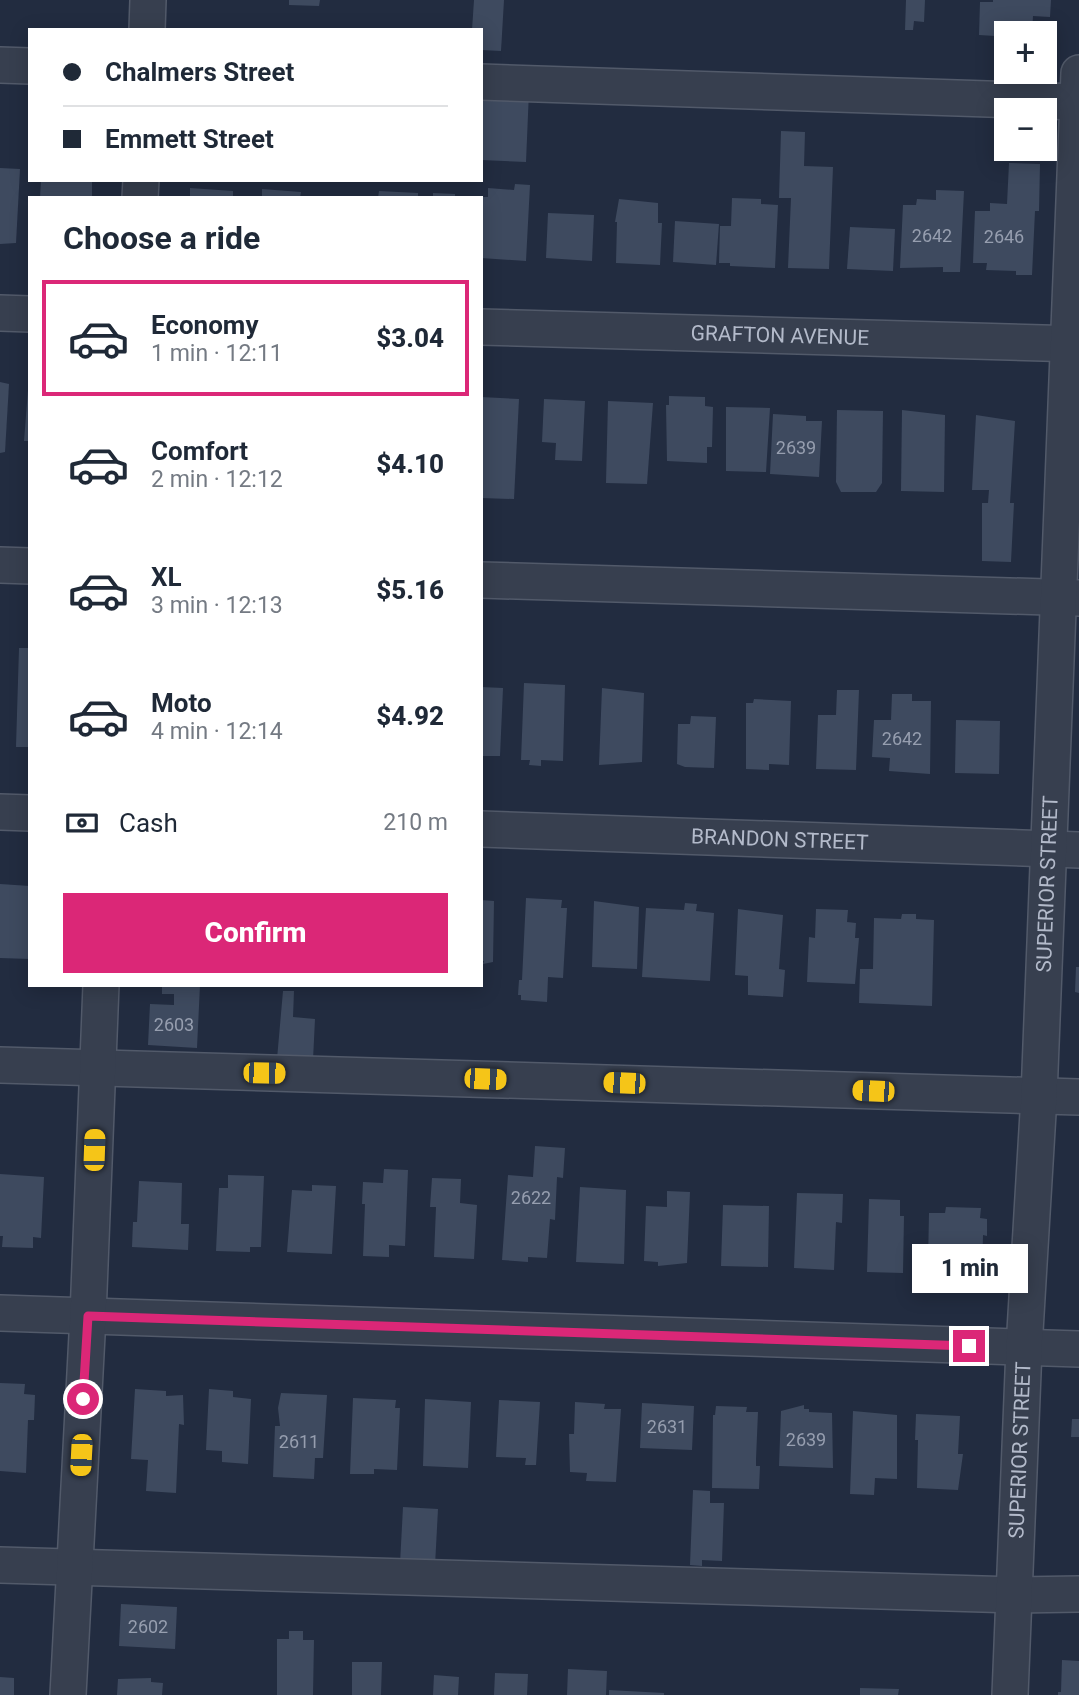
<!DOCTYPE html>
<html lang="en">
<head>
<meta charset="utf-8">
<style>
	:root { --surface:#fff; --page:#f6f6f7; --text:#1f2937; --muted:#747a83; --line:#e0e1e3; --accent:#db2777 }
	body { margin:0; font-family:Roboto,sans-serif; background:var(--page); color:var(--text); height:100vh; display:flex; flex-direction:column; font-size:26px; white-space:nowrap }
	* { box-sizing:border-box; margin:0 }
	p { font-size:23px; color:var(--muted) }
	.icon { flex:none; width:38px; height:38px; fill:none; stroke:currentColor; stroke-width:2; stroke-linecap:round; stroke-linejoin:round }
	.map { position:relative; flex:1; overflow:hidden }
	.drawer { position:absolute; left:28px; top:196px; width:455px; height:791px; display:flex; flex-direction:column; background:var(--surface); border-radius:0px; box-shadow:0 4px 18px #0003 }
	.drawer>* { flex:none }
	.hud { position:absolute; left:28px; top:28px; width:455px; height:154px; border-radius:0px; box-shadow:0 4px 18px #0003; display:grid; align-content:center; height:154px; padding:0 35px; background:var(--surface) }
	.controls { position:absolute; left:994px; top:21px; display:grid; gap:14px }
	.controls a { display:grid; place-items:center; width:63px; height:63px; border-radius:0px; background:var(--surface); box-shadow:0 4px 18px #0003; font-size:35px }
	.end { position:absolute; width:32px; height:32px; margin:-16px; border:9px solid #db2777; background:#fff; box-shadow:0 0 0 4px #fff }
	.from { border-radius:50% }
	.bubble { position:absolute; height:49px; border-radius:0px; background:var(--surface); box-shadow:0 4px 18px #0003; font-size:23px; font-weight:800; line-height:49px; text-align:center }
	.car { position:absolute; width:21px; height:42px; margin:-21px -10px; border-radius:9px; box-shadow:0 0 5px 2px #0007; background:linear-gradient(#f5c518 24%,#345 0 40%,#f5c518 0 76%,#345 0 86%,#f5c518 0) }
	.hud b { display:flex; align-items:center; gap:24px; height:66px; font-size:26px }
	.hud b+b { border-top:2px solid var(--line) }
	.hud i { width:18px; height:18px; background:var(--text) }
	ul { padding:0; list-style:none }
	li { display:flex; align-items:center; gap:21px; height:116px; margin:0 14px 10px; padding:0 21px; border:4px solid transparent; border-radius:0px }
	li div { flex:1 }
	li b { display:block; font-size:26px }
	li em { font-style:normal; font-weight:800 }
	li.selected { border-color:var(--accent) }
	li>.icon { width:63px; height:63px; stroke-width:1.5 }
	h2 { padding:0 35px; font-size:32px; line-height:84px }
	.pay { display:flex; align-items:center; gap:18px; height:77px; padding:0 35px; font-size:26px }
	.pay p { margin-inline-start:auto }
	.primary-button { display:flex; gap:14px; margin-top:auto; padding:14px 35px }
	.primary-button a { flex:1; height:80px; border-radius:0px; background:var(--accent); color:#fff; font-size:28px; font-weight:800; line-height:80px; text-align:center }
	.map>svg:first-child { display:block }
	.building { fill:#3e4a5f }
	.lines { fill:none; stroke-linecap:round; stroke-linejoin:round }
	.minor-casing { stroke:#525a6a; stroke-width:38 }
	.minor { stroke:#373f4f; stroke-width:35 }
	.route { stroke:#db2777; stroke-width:9 }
	.labels { text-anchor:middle; stroke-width:5; stroke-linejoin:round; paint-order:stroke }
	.number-label { font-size:18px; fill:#969eaf }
	.street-label { font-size:21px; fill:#b3baca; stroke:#1c2434 }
</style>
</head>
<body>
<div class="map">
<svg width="1079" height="1695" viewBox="0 0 1079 1695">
	<rect width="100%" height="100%" fill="#222c40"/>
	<!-- building -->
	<g class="building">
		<path d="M289,0H320L319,6L289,5Z"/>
		<path d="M474,0H504L501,51L481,50V30H472Z"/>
		<path d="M906,0H925L924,22L914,21L913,30H905Z"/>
		<path d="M993,0H1051L1050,17L1033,16L1032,33H1006L1001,34V39L995,38V36L979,35L980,2H993Z"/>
		<path d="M482,88L529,91L526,162L481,160Z"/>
		<path d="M781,131L805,132L804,166L833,167L829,269L788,268L791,198H779Z"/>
		<path d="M1009,163L1040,164L1039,211H1035L1032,275H1016V271L986,270L987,263H973L975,211H990V203L1007,204Z"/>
		<path d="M0,168L20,169L16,243L0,244Z"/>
		<path d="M41,180H92V198H40Z"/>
		<path d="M515,184L530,185L526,261L481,258V197H488V188L514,190Z"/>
		<path d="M190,188L233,191V198H190Z"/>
		<path d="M262,189L301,192L300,198H262Z"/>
		<path d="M936,190L964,191L960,272H943V267L900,268L903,205H916L917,199L936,200Z"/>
		<path d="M379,191L418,193V198H378Z"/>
		<path d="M433,193L455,194V198H433Z"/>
		<path d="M732,198L761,199V204L778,205L775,268L730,266V263H719L720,226H731Z"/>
		<path d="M619,199L658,203V223H662L660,265L616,263L617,222H615Z"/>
		<path d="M548,213L594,215L592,261L546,258Z"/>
		<path d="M675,221L719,224L716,265L673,262Z"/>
		<path d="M850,227L895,229L893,271L847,269Z"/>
		<path d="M0,382L9,384L5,452L0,453Z"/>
		<path d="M28,390H30V441H24Z"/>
		<path d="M669,396L705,397V406L713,407L712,447H707V463L667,461L666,405H669Z"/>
		<path d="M481,397L519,399L514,499L481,498Z"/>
		<path d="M544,399L585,401L582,461L555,460L556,443L542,442Z"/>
		<path d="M608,401L653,403L647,484L606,483Z"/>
		<path d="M726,407L770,408L766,472L726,471Z"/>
		<path d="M837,410L883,411L882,483L876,492H841L836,482Z"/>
		<path d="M902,410L945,415L944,492L901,491Z"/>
		<path d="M773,414L806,416V421H822L819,477L770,474Z"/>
		<path d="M976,415L1015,421L1010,503H1014L1011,562L982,561V503H988L989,490H972Z"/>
		<path d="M19,648H30V747H16Z"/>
		<path d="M524,683L565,685L563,761L541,760V766L529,765L530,760H521Z"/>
		<path d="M481,687L503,688L500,756H481Z"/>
		<path d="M602,688L644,693L642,762L599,765Z"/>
		<path d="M837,690H859L856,770L816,769L818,715H836Z"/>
		<path d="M892,694H912V701H931L930,774L889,771L890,758L872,757L874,720H891Z"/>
		<path d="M754,699L791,701L789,765L769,764V770L746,769V703H753Z"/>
		<path d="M691,716L716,717L714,768L685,767L677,764L678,724H690Z"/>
		<path d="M956,720L1000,721L999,774L955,773Z"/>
		<path d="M0,884L30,886V959L0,958Z"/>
		<path d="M526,898L562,900L561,908H567L563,978L548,977L547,1002L521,1000V995H518L519,980H522Z"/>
		<path d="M481,900L494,901L493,962L483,964L484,961H481Z"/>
		<path d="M594,901L639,907L637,969L592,967Z"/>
		<path d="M685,903L697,904L696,911L714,913L710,981L642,977L646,908L684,910Z"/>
		<path d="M738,909L783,915L779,969L785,970L783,997L748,995V976L735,975Z"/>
		<path d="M816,909L848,910L847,922L856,923L855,938H859L855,984L807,982L809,937L815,938Z"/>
		<path d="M902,914H916V919L934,920L932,1006L859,1003L860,969H873L874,918L901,919Z"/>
		<path d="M1076,967H1079V993L1075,992Z"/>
		<path d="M162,985H200L197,1048L148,1045L150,1004L174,1005V994H162Z"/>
		<path d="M283,991H294L293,1017L315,1019L313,1060L277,1059Z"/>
		<path d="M535,1146L565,1148L563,1178L557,1177L555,1220L550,1219L547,1258L528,1257V1262L502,1260L508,1175L533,1177Z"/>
		<path d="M384,1169L408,1170L405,1246L389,1245V1257L363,1256L365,1204H362L363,1182L383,1183Z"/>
		<path d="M0,1174L44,1177L41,1238L33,1237V1248L2,1247L3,1236H0Z"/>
		<path d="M228,1175L264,1176L261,1247H250V1252L216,1251L219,1188H228Z"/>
		<path d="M432,1178L461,1179L460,1203L477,1205L474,1259L434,1257L436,1207H430Z"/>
		<path d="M139,1181L182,1183L181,1224H189L188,1250L132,1247L133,1222H137Z"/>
		<path d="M312,1185L336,1186L332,1254L287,1252L292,1190L312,1191Z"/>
		<path d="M580,1187L626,1190L624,1264L576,1262Z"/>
		<path d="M667,1191L690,1192L687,1263L658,1266V1262L644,1261L646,1206L667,1207Z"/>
		<path d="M797,1193L843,1194L842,1223L836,1222L834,1270L794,1268Z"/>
		<path d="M869,1199L900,1200V1216H904L903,1273L867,1272Z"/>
		<path d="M723,1205L769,1206L768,1267L721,1266Z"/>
		<path d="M946,1207L981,1208L980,1218L987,1219V1236L983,1235L982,1273L942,1272V1264L928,1263L929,1213H945Z"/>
		<path d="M0,1383L25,1384L24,1394L35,1395L34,1420H28L26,1473L0,1471Z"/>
		<path d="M135,1389L166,1391V1396L183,1395L184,1425L179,1424L176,1493L146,1491L148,1460L131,1459Z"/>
		<path d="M209,1389L233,1391V1397L251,1399L248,1464L222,1462V1451L206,1450Z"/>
		<path d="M281,1393L327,1395L323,1458H315L314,1479L273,1477L275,1426H280L278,1408Z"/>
		<path d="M353,1398L396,1400L395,1408H400L397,1470L374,1469V1474H350Z"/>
		<path d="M425,1399L471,1402L468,1468L423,1466Z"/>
		<path d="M499,1400L540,1402L536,1465H525L526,1458L496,1457Z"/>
		<path d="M575,1402L605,1404L604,1409H621L616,1482L586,1481L587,1473L570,1472L569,1434H574Z"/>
		<path d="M642,1403L694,1406L692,1450L640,1448Z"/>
		<path d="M804,1405V1409H809V1412L832,1413L833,1468L779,1466L781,1411Z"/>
		<path d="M716,1406L747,1407L746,1412H758L756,1459V1466H760L759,1489L712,1488L713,1415H715Z"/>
		<path d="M853,1411L897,1415V1479L875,1478L874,1495L850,1494Z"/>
		<path d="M916,1414L960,1416L958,1454H963L958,1490L917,1488L918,1440H915Z"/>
		<path d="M1072,1419H1079V1437H1071Z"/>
		<path d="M693,1490L710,1491V1503H724L722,1561L702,1560V1566L690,1565Z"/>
		<path d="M403,1507L438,1509L435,1566L400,1564Z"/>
		<path d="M121,1604L177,1607L175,1649L119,1646Z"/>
		<path d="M289,1631H303V1640H314L313,1695H277V1639H289Z"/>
		<path d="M1062,1660L1079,1661V1695H1058V1692H1061Z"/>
		<path d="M352,1662H382L381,1695H352Z"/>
		<path d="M568,1669L607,1671L606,1695H567Z"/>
		<path d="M495,1673L528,1674L527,1695H494Z"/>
		<path d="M434,1675L459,1677L458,1695H433Z"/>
		<path d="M0,1677L14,1678V1695H0Z"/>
		<path d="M151,1678V1682L163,1683L162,1695H117L118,1679Z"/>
		<path d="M860,1688L899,1689L898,1695H860Z"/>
		<path d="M609,1690L664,1693V1695H609Z"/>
	</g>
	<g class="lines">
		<!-- minor casing -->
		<g class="minor-casing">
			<g id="minor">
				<path d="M147,30L148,0"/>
				<path d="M0,65L30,66"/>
				<path d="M481,82L1079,102"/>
				<path d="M140,198L141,180"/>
				<path d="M0,313L30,314"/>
				<path id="s1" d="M481,327L1079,344"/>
				<path d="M0,565L30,566"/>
				<path d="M481,580L1079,598"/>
				<path d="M0,812L30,813"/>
				<path id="s2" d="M481,829L1079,850"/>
				<path d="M0,1065L1079,1097"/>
				<path d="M0,1313L1079,1349"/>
				<path d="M0,1565L1016,1595L1079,1594"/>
				<path d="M68,1695L88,1316L101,985"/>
				<path id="s3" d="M1010,1695L1024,1348L1039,1096L1079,73"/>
			</g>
		</g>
		<!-- minor -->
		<use href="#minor" class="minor"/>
	</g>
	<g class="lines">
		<!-- route -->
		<path class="route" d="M83,1399L88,1316L969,1346"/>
	</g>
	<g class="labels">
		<!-- number labels -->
		<g class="number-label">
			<text x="932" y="242">2642</text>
			<text x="1004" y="243">2646</text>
			<text x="796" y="454">2639</text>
			<text x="902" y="745">2642</text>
			<text x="174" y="1031">2603</text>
			<text x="531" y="1204">2622</text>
			<text x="667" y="1433">2631</text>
			<text x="806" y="1446">2639</text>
			<text x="299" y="1448">2611</text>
			<text x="148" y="1633">2602</text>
		</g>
		<!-- street labels -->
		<g class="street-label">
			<text dy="7" stroke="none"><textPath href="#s1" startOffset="299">GRAFTON AVENUE</textPath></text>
			<text dy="7" stroke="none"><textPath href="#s2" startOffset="299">BRANDON STREET</textPath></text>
			<text dy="7" stroke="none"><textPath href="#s3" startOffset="812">SUPERIOR STREET</textPath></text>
			<text dy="7" stroke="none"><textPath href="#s3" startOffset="245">SUPERIOR STREET</textPath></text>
		</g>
	</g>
</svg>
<div class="controls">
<a>+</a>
<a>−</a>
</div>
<i class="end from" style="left:83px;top:1399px"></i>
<i class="end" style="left:969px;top:1346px"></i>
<div class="bubble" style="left:912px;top:1244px;width:116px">1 min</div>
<i class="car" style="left:264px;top:1073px;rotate:91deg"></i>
<i class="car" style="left:485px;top:1079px;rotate:92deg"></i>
<i class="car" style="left:624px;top:1083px;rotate:272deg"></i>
<i class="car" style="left:873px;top:1091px;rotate:272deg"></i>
<i class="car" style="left:94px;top:1150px;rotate:2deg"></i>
<i class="car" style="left:81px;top:1455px;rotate:183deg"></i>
<div class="hud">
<b><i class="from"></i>Chalmers Street</b>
<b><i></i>Emmett Street</b>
</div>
<section class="drawer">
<h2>Choose a ride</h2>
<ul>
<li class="selected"><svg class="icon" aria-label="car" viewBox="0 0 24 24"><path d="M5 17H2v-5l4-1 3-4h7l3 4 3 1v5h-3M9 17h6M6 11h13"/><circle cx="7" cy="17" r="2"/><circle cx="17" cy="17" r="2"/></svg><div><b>Economy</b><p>1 min · 12:11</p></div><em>$3.04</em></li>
<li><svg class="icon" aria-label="car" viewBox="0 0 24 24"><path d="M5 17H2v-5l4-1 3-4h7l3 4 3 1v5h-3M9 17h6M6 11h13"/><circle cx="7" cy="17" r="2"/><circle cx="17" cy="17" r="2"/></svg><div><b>Comfort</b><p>2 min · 12:12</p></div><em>$4.10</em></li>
<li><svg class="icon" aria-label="car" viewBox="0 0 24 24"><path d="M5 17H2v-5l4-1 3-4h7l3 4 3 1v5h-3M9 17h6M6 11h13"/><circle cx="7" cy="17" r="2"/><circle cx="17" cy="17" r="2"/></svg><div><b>XL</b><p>3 min · 12:13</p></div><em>$5.16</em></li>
<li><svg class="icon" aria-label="car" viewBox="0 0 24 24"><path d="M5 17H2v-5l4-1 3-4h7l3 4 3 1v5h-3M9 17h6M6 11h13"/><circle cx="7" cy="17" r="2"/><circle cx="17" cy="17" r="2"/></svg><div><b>Moto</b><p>4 min · 12:14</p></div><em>$4.92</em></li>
</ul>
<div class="pay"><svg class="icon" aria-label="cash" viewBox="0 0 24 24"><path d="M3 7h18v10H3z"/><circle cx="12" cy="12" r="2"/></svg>Cash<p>210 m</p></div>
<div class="primary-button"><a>Confirm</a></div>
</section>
</div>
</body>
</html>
